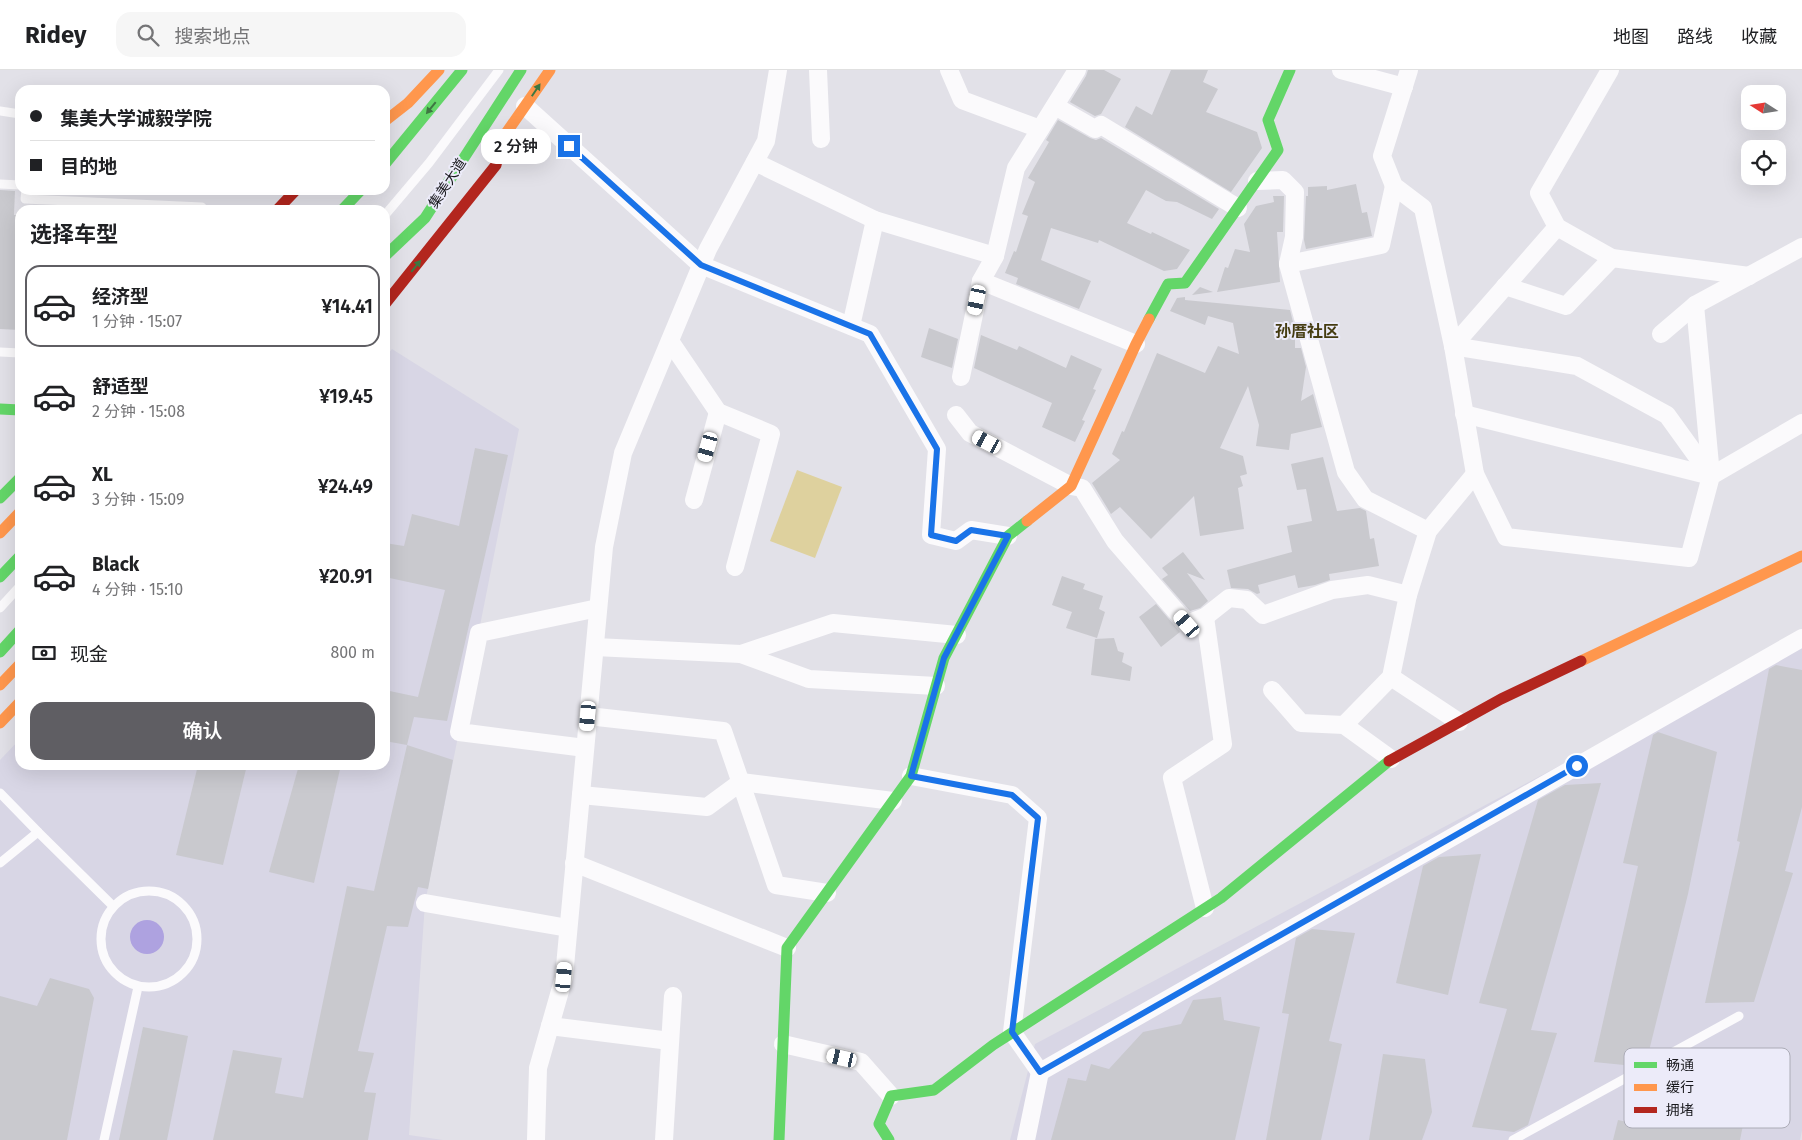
<!DOCTYPE html>
<html lang="zh">
<head>
<meta charset="utf-8">
<style>
	:root { --surface:#fff; --page:#f6f6f6; --text:#202124; --muted:#757577; --line:#e0e0e0; --accent:#5f5e63 }
	body { margin:0; font-family:"Fira Sans","Noto Sans SC",sans-serif; background:var(--page); color:var(--text); height:100vh; display:flex; flex-direction:column; font-size:19px; white-space:nowrap }
	* { box-sizing:border-box; margin:0 }
	p { font-size:16px; color:var(--muted) }
	.icon { flex:none; width:28px; height:28px; fill:none; stroke:currentColor; stroke-width:2; stroke-linecap:round; stroke-linejoin:round }
	.map { position:relative; flex:1; overflow:hidden }
	.drawer { position:absolute; left:15px; top:135px; width:375px; height:565px; display:flex; flex-direction:column; background:var(--surface); border-radius:15px; box-shadow:0 5px 20px #0002 }
	.drawer>* { flex:none }
	.guide { position:absolute; left:15px; top:15px; width:375px; height:110px; border-radius:15px; box-shadow:0 5px 20px #0002; display:grid; align-content:center; height:110px; padding:0 15px; background:var(--surface) }
	.needle { width:32px; rotate:282deg }
	.buttons { position:absolute; left:1741px; top:15px; display:grid; gap:10px }
	.buttons a { display:grid; place-items:center; width:45px; height:45px; border-radius:10px; background:var(--surface); box-shadow:0 5px 20px #0002; font-size:25px }
	.end { position:absolute; width:22px; height:22px; margin:-11px; border:6px solid #1a73e8; background:#fff; box-shadow:0 0 0 2px #fff }
	.from { border-radius:50% }
	.bubble { position:absolute; height:35px; border-radius:15px; background:var(--surface); box-shadow:0 5px 20px #0002; font-size:16px; font-weight:600; line-height:35px; text-align:center }
	.car { position:absolute; width:15px; height:30px; margin:-15px -8px; border-radius:6px; box-shadow:0 0 4px 1px #0007; background:linear-gradient(#fff 24%,#345 0 40%,#fff 0 76%,#345 0 86%,#fff 0) }
	.guide b { display:flex; align-items:center; gap:18px; height:48px; font-size:19px }
	.guide b+b { border-top:1px solid var(--line) }
	.guide i { width:12px; height:12px; background:var(--text) }
	ul { padding:0; list-style:none }
	li { display:flex; align-items:center; gap:15px; height:82px; margin:0 10px 8px; padding:0 5px; border:2px solid transparent; border-radius:15px }
	li div { flex:1 }
	li b { display:block; font-size:19px }
	li em { font-style:normal; font-weight:600 }
	li.active { border-color:var(--accent) }
	li>.icon { width:45px; height:45px; stroke-width:1.5 }
	h2 { padding:0 15px; font-size:22px; line-height:60px }
	.pay { display:flex; align-items:center; gap:12px; height:55px; padding:0 15px; font-size:19px }
	.pay p { margin-inline-start:auto }
	.action { display:flex; gap:10px; margin-top:auto; padding:10px 15px }
	.action a { flex:1; height:58px; border-radius:15px; background:var(--accent); color:#fff; font-size:20px; font-weight:600; line-height:58px; text-align:center }
	header { display:flex; align-items:center; gap:30px; box-sizing:border-box; height:70px; padding:0 25px; background:var(--surface); border-bottom:1px solid var(--line) }
	header strong { font-size:24px }
	nav { display:flex; gap:28px; margin-inline-start:auto; font-size:18px }
	.search { width:350px; height:45px; background:var(--page); display:flex; align-items:center; gap:12px; box-sizing:border-box; padding:0 18px; border-radius:15px; color:var(--muted); font-size:19px }
	.map>svg:first-child { display:block }
	.built { fill:#d8d6e5 }
	.green { fill:#ded19e }
	.water { fill:#aea2e0 }
	.building { fill:#c9c9ce }
	.lines { fill:none; stroke-linecap:round; stroke-linejoin:round }
	.lane { stroke:#fbfafc; stroke-width:9 }
	.street { stroke:#fbfafc; stroke-width:18 }
	.fast { stroke:#63d668; stroke-width:11 }
	.slow { stroke:#ff974d; stroke-width:11 }
	.jam { stroke:#b3261e; stroke-width:11 }
	.oneway { fill:#3e7742 }
	.route { stroke:#1a73e8; stroke-width:6 }
	.labels { text-anchor:middle; stroke-width:4; stroke-linejoin:round; paint-order:stroke }
	.street-label { font-size:14px; fill:#18181c; stroke:#ecebf9 }
	.quarter-label { font-size:16px; font-weight:bold; fill:#453c12; stroke:#ecebf9 }
	.key { fill:#ecebf9; stroke:#acacb7; stroke-width:1 }
	.key-label { font-size:14px; fill:#18181c }
</style>
</head>
<body>
<header>
<strong>Ridey</strong>
<div class="search"><svg class="icon" aria-label="search" viewBox="0 0 24 24"><circle cx="10" cy="10" r="6"/><path d="M15 15l6 6"/></svg>搜索地点</div>
<nav><a>地图</a><a>路线</a><a>收藏</a></nav>
</header>
<div class="map">
<svg width="1802" height="1070" viewBox="0 0 1802 1070">
	<rect width="100%" height="100%" fill="#e2e1e8"/>
	<!-- built -->
	<g class="built">
		<path d="M392,279L519,359L425,833L409,1065L443,1070H0V690L20,669V695H385V287Z"/>
		<path d="M1802,567V1061L1800,1070H1010L1035,974Z"/>
	</g>
	<!-- green -->
	<path class="green" d="M797,400L842,417L815,488L770,471Z"/>
	<!-- water -->
	<circle class="water" cx="147" cy="867" r="17"/>
	<!-- building -->
	<g class="building">
		<path d="M1088,0H1104L1121,9L1101,44L1095,46L1070,32L1086,6Z"/>
		<path d="M1171,0H1208L1203,12L1218,19L1206,42L1257,62L1262,78L1231,122L1125,57L1136,36L1152,45Z"/>
		<path d="M1058,50L1090,68L1096,70L1101,68L1219,139L1212,149L1177,132L1166,131L1146,120L1127,153L1151,164L1152,162L1190,180L1177,199L1164,201L1099,170L1098,173L1051,158L1041,190L1091,211L1079,239L1016,214L1018,208L1005,203L1014,181L1016,182L1028,146L1022,144L1035,112L1028,108L1049,72L1046,70Z"/>
		<path d="M1356,114L1362,143L1367,142L1372,166L1306,179L1304,170L1306,126H1308V117L1327,116V120Z"/>
		<path d="M0,120L15,121L14,145H20V260L0,259Z"/>
		<path d="M1273,126H1284L1283,162H1277L1280,212L1217,222L1225,197L1228,198L1235,179L1250,182L1244,154L1256,136L1274,132Z"/>
		<path d="M1200,217L1213,222L1192,225Z"/>
		<path d="M1185,227V230L1290,240L1295,260V278H1301L1306,297L1301,331L1313,324L1322,357L1291,364L1289,380L1256,376L1259,355L1248,316L1220,378L1243,386L1247,404L1240,406L1243,416L1238,418L1244,459L1200,466L1194,426L1151,469L1120,437L1111,444L1092,413L1120,390L1112,384L1122,361L1124,362L1157,283L1205,303L1218,276L1239,284L1233,253L1208,246L1205,255L1170,241L1177,228Z"/>
		<path d="M929,258L958,269L952,298L921,287Z"/>
		<path d="M981,265L1017,280L1019,276L1066,298L1071,285L1102,299L1093,319L1096,320L1082,350L1085,351L1075,372L1042,357L1052,333L974,298Z"/>
		<path d="M475,378L508,385L447,651L414,647L407,675L385,671V620L418,627L445,520L385,507V473L404,476L412,444L459,456Z"/>
		<path d="M1323,387L1337,441L1360,438L1366,441L1370,469L1374,468L1379,496L1329,504L1330,510L1315,515L1298,518L1295,505L1258,515L1260,523L1257,524L1248,519L1231,518L1227,500L1292,482L1287,456L1312,451L1306,419L1297,420L1291,394Z"/>
		<path d="M1183,482L1205,510L1187,503L1208,531L1200,538L1190,541L1162,509L1168,505L1162,498Z"/>
		<path d="M1062,506L1085,514L1083,519L1103,526L1099,539L1105,542L1097,568L1066,558L1072,542L1052,535Z"/>
		<path d="M1156,534L1180,562L1161,577L1139,547Z"/>
		<path d="M1114,568L1118,581L1124,583L1122,592L1132,597L1130,611L1091,605L1095,569Z"/>
		<path d="M1776,595L1802,600V737L1785,801L1793,803L1754,932L1705,933L1740,772L1737,771L1769,599Z"/>
		<path d="M1658,662L1717,682L1688,824L1647,989L1634,996L1594,992L1638,796L1623,793L1653,665Z"/>
		<path d="M407,675L453,690L428,819L418,817L408,857L387,856L358,981L374,983L364,1022L376,1023L368,1070H213L233,980L282,988L275,1023L303,1028L347,816L374,821Z"/>
		<path d="M198,695H247L223,795L176,785Z"/>
		<path d="M299,695H341L314,813L269,802Z"/>
		<path d="M1601,713L1531,960L1557,963L1528,1055L1514,1062L1472,1057L1507,939L1479,933L1538,730L1565,715Z"/>
		<path d="M1481,784L1448,925L1396,913L1423,796L1439,787Z"/>
		<path d="M1312,859L1355,863L1329,971L1342,974L1321,1070H1266L1289,944L1282,943L1296,868Z"/>
		<path d="M50,908L89,919L94,928L67,1070H0V926L37,936Z"/>
		<path d="M1221,927L1224,950L1260,957L1235,1070H1051L1068,1008L1086,1011L1091,994L1109,999L1143,962L1181,954L1193,930Z"/>
		<path d="M143,957L188,966L167,1070H119Z"/>
		<path d="M1383,984L1425,989L1432,1042L1422,1070H1369Z"/>
		<path d="M1685,1025L1703,1028L1720,1039L1723,1029L1747,1035L1740,1070H1613L1618,1050L1636,1054L1640,1035L1659,1039L1669,1029Z"/>
	</g>
	<g class="lines">
		<!-- lane -->
		<g class="lane">
			<path d="M0,41L20,44"/>
			<path d="M0,114L20,115"/>
			<path d="M26,120L25,129L202,137"/>
			<path d="M385,145L429,93L499,0"/>
			<path d="M0,282L20,283"/>
			<path d="M0,538L20,516"/>
			<path d="M0,723L38,762L0,793"/>
			<path d="M38,762L113,836"/>
			<circle cx="149" cy="869" r="48"/>
			<path d="M104,1070L138,917"/>
			<path d="M1513,1070L1739,946"/>
		</g>
		<!-- street -->
		<g class="street">
			<path d="M818,0L821,69"/>
			<path d="M949,0L962,30L1040,59"/>
			<path d="M1341,0L1404,17"/>
			<path d="M1409,0L1382,86L1394,116L1423,138L1453,276L1475,404L1506,467L1689,488L1711,406L1802,353"/>
			<path d="M1610,0L1539,123L1557,157L1612,188L1749,206"/>
			<path d="M525,36L701,195L870,264L937,379L931,465L956,471L971,460L1008,466"/>
			<path d="M1055,36L1095,59L1101,55L1238,138"/>
			<path d="M755,92L875,150L995,186"/>
			<path d="M1257,111L1283,110L1295,122L1294,167L1288,194L1346,402L1365,429L1428,461"/>
			<path d="M1288,194L1381,175L1394,116"/>
			<path d="M981,211L1136,274"/>
			<path d="M1505,216L1566,236L1612,188"/>
			<path d="M1695,235L1711,405"/>
			<path d="M851,256L875,150"/>
			<path d="M1661,264L1695,235L1802,177"/>
			<path d="M670,271L718,342L771,364L735,497"/>
			<path d="M1453,276L1577,296L1667,345L1711,406"/>
			<path d="M1453,276L1557,157"/>
			<path d="M961,307L981,211L995,186L1016,98L1077,0"/>
			<path d="M1464,344L1711,406"/>
			<path d="M956,345L970,363L1071,416L1082,418L1115,471L1187,554L1205,547L1229,528L1247,530L1263,545L1332,520L1368,515L1408,525"/>
			<path d="M694,430L718,342"/>
			<path d="M595,577L741,584L809,609L936,616"/>
			<path d="M741,584L833,553L957,565"/>
			<path d="M1391,607L1459,652"/>
			<path d="M1272,620L1301,653L1344,655L1391,689"/>
			<path d="M588,646L723,661L776,815L827,823"/>
			<path d="M1344,655L1391,607L1408,525L1428,461L1475,404"/>
			<path d="M585,678L459,662L479,563L598,538"/>
			<path d="M911,706L1012,725L1038,748L1012,962L1040,1002"/>
			<path d="M581,725L707,737L741,712L893,731"/>
			<path d="M574,793L787,878"/>
			<path d="M425,833L568,858"/>
			<path d="M1205,838L1172,708L1223,674L1205,547"/>
			<path d="M550,956L670,971"/>
			<path d="M783,974L861,992L891,1026"/>
			<path d="M536,1070L538,998L564,907L604,477L623,383L708,179L766,71L778,0"/>
			<path d="M664,1070L673,926"/>
			<path d="M1026,1070L1040,1002L1802,568"/>
		</g>
		<!-- fast -->
		<g class="fast">
			<path d="M385,94L462,0"/>
			<path d="M342,140L361,120"/>
			<path d="M385,186L425,148L521,0"/>
			<path d="M1149,249L1168,214L1185,213L1278,80L1268,50L1290,0"/>
			<path d="M0,339L20,340"/>
			<path d="M0,428L20,408"/>
			<path d="M0,507L20,486"/>
			<path d="M0,582L20,560"/>
			<path d="M779,1070L787,878L911,706L944,588L1008,466L1027,451"/>
			<path d="M889,1070L879,1054L891,1026L934,1020L993,975L1221,828L1389,691"/>
		</g>
		<!-- slow -->
		<g class="slow">
			<path d="M385,51L408,33L439,0"/>
			<path d="M500,77L502,69L550,0"/>
			<path d="M1027,451L1071,416L1136,274L1149,249"/>
			<path d="M0,463L20,442"/>
			<path d="M1581,591L1802,486"/>
			<path d="M0,615L20,594"/>
			<path d="M0,653L20,632"/>
		</g>
		<!-- jam -->
		<g class="jam">
			<path d="M277,140L296,120"/>
			<path d="M385,234L496,95L500,77"/>
			<path d="M1389,691L1501,629L1581,591"/>
		</g>
	</g>
	<!-- one-way arrows -->
	<defs><path id="oneway-solid" d="M-6-.8H1V-3.2L6.5 0L1 3.2V.8H-6Z" transform="scale(1.25)"/></defs>
	<g class="oneway">
		<use href="#oneway-solid" transform="translate(536 20) rotate(-56)"/>
		<use href="#oneway-solid" transform="translate(431 38) rotate(129)"/>
		<use href="#oneway-solid" transform="translate(416 196) rotate(-51)"/>
	</g>
	<g class="lines">
		<!-- route -->
		<path class="route" d="M569,76L701,195L870,264L937,379L931,465L956,471L971,460L1008,466L944,588L911,706L1012,725L1038,748L1012,962L1040,1002L1577,696"/>
	</g>
	<g class="labels">
		<!-- street labels -->
		<g class="street-label">
			<text transform="translate(447 113) rotate(-57)" y="5">集美大道</text>
		</g>
		<!-- quarter labels -->
		<g class="quarter-label">
			<text x="1307" y="267">孙厝社区</text>
		</g>
	</g>
	<!-- legend -->
	<rect x="1624" y="978" width="166" height="80" rx="8" class="key"/>
	<rect x="1634" y="992" width="23" height="6" fill="#63d668"/>
	<rect x="1634" y="1014" width="23" height="7" fill="#ff974d"/>
	<rect x="1634" y="1037" width="23" height="6" fill="#b3261e"/>
	<g class="key-label">
		<text x="1666" y="1000">畅通</text>
		<text x="1666" y="1022">缓行</text>
		<text x="1666" y="1045">拥堵</text>
	</g>
</svg>
<div class="buttons">
<a><svg class="needle" viewBox="-14 -14 28 28"><path d="M0-13l5 13h-10z" fill="#e53935"/><path d="M0 13l5-13h-10z" fill="#757577"/></svg></a>
<a><svg class="icon" aria-label="locate" viewBox="0 0 24 24"><circle cx="12" cy="12" r="6"/><path d="M12 2v4M12 18v4M2 12h4M18 12h4"/></svg></a>
</div>
<i class="end from" style="left:1577px;top:696px"></i>
<i class="end" style="left:569px;top:76px"></i>
<div class="bubble" style="left:481px;top:59px;width:70px">2 分钟</div>
<i class="car" style="left:977px;top:230px;rotate:192deg"></i>
<i class="car" style="left:987px;top:372px;rotate:298deg"></i>
<i class="car" style="left:708px;top:377px;rotate:196deg"></i>
<i class="car" style="left:1187px;top:554px;rotate:319deg"></i>
<i class="car" style="left:588px;top:646px;rotate:185deg"></i>
<i class="car" style="left:564px;top:907px;rotate:5deg"></i>
<i class="car" style="left:842px;top:988px;rotate:283deg"></i>
<div class="guide">
<b><i class="from"></i>集美大学诚毅学院</b>
<b><i></i>目的地</b>
</div>
<section class="drawer">
<h2>选择车型</h2>
<ul>
<li class="active"><svg class="icon" aria-label="car" viewBox="0 0 24 24"><path d="M5 17H2v-5l4-1 3-4h7l3 4 3 1v5h-3M9 17h6M6 11h13"/><circle cx="7" cy="17" r="2"/><circle cx="17" cy="17" r="2"/></svg><div><b>经济型</b><p>1 分钟 · 15:07</p></div><em>¥14.41</em></li>
<li><svg class="icon" aria-label="car" viewBox="0 0 24 24"><path d="M5 17H2v-5l4-1 3-4h7l3 4 3 1v5h-3M9 17h6M6 11h13"/><circle cx="7" cy="17" r="2"/><circle cx="17" cy="17" r="2"/></svg><div><b>舒适型</b><p>2 分钟 · 15:08</p></div><em>¥19.45</em></li>
<li><svg class="icon" aria-label="car" viewBox="0 0 24 24"><path d="M5 17H2v-5l4-1 3-4h7l3 4 3 1v5h-3M9 17h6M6 11h13"/><circle cx="7" cy="17" r="2"/><circle cx="17" cy="17" r="2"/></svg><div><b>XL</b><p>3 分钟 · 15:09</p></div><em>¥24.49</em></li>
<li><svg class="icon" aria-label="car" viewBox="0 0 24 24"><path d="M5 17H2v-5l4-1 3-4h7l3 4 3 1v5h-3M9 17h6M6 11h13"/><circle cx="7" cy="17" r="2"/><circle cx="17" cy="17" r="2"/></svg><div><b>Black</b><p>4 分钟 · 15:10</p></div><em>¥20.91</em></li>
</ul>
<div class="pay"><svg class="icon" aria-label="cash" viewBox="0 0 24 24"><path d="M3 7h18v10H3z"/><circle cx="12" cy="12" r="2"/></svg>现金<p>800 m</p></div>
<div class="action"><a>确认</a></div>
</section>
</div>
</body>
</html>
